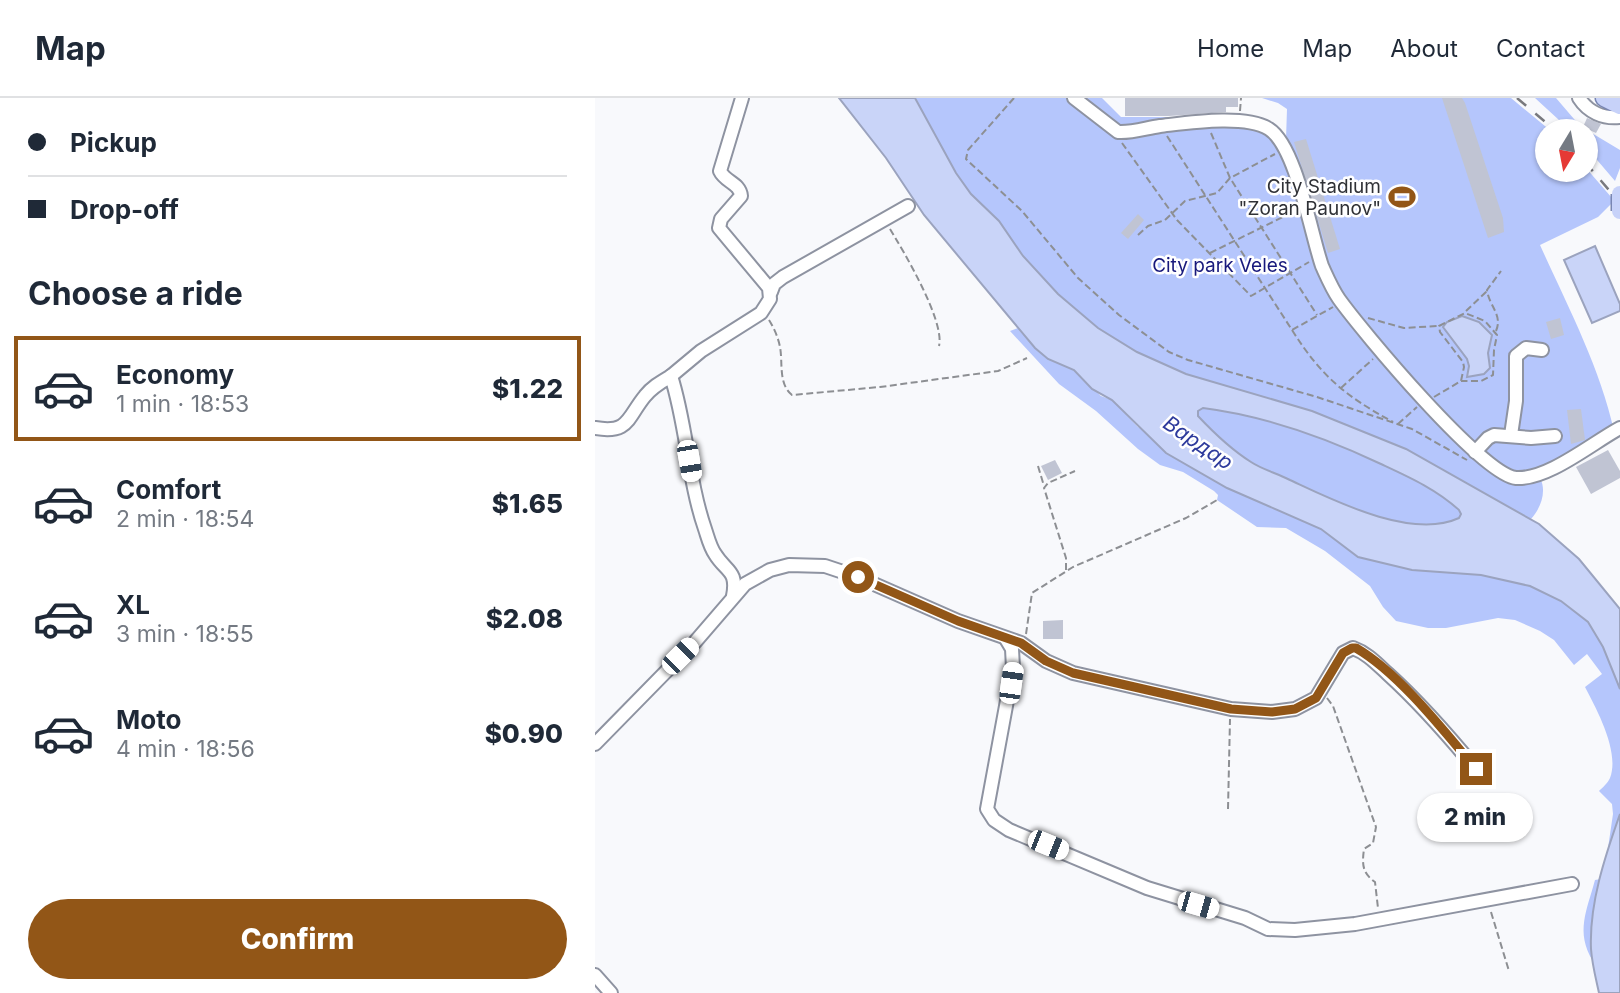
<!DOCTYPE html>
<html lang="en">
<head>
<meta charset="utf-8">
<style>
	:root { --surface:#fff; --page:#f2f2f3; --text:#1f2937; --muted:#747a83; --line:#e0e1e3; --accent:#925617 }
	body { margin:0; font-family:Inter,sans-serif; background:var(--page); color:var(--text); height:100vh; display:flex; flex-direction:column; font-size:26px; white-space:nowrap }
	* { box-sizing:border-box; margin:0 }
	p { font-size:23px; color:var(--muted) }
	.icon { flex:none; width:38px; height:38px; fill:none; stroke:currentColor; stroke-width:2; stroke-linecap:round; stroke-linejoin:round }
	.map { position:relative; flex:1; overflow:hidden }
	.panel { display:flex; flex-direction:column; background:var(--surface); width:595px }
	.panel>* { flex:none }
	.hud { display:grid; align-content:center; height:154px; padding:0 28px; background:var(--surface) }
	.needle { width:46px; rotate:190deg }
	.controls { position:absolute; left:940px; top:21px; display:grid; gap:14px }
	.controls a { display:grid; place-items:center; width:63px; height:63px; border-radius:50%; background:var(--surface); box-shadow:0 2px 5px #0004; font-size:35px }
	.end { position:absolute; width:32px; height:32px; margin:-16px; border:9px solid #925617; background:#fff; box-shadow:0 0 0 4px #fff }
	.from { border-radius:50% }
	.bubble { position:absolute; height:49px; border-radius:24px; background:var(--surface); box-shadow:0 2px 5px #0004; font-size:23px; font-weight:800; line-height:49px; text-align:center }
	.car { position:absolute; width:21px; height:42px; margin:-21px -10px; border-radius:9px; box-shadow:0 0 5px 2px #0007; background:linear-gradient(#fff 24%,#345 0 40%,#fff 0 76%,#345 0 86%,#fff 0) }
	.hud b { display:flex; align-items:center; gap:24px; height:66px; font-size:26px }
	.hud b+b { border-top:2px solid var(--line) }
	.hud i { width:18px; height:18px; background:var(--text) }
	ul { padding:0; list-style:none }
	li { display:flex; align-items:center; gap:21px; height:105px; margin:0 14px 10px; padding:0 14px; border:4px solid transparent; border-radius:0px }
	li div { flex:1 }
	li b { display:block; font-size:26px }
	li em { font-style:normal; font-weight:800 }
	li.selected { border-color:var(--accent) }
	li>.icon { width:63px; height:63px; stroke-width:1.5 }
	h2 { padding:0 28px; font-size:32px; line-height:84px }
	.cta { display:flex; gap:14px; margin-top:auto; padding:14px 28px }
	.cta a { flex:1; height:80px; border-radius:42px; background:var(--accent); color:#fff; font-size:28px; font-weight:800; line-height:80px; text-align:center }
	header { display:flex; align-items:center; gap:42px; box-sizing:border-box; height:98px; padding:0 35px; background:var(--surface); border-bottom:2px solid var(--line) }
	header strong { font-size:33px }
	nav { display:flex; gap:38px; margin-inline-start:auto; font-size:24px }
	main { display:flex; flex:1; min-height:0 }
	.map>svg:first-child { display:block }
	.green { fill:#b5c6fc }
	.water { fill:#c9d4f8; stroke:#9ba3be; stroke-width:2; fill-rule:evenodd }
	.building { fill:#c0c4d3 }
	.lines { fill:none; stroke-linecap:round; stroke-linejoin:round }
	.minor-casing { stroke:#8e93a1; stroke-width:16 }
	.major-casing { stroke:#7986b2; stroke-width:19 }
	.path { stroke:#8d8f93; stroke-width:2; stroke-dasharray:7 3.5; stroke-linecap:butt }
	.minor { stroke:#fff; stroke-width:12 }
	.major { stroke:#c7d2f9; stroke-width:16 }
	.rail { stroke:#78797e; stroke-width:2.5; stroke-dasharray:12 12; stroke-linecap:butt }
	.major-bridge-casing { stroke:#7986b2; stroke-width:19; stroke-linecap:butt }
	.major-bridge { stroke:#c7d2f9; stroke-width:16 }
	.route { stroke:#925617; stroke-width:9 }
	.labels { text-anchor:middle; stroke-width:5; stroke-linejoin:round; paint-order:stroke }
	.poi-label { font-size:19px; fill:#2f3136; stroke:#fff; text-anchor:end }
	.park-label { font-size:19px; fill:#18197c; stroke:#fff }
	.water-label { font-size:21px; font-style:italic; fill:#2d3a9c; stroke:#fff }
</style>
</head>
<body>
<header>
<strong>Map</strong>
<nav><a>Home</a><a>Map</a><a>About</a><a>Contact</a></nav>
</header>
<main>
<section class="panel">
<div class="hud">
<b><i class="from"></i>Pickup</b>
<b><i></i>Drop-off</b>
</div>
<h2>Choose a ride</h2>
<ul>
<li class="selected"><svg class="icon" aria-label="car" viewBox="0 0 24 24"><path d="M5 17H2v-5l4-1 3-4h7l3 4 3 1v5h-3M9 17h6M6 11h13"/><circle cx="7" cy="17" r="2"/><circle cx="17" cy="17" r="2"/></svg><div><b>Economy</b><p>1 min · 18:53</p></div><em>$1.22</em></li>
<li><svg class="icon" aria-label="car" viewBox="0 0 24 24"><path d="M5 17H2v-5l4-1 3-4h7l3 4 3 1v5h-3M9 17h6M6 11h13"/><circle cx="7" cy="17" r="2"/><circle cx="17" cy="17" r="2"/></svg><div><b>Comfort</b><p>2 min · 18:54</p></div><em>$1.65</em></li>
<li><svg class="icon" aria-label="car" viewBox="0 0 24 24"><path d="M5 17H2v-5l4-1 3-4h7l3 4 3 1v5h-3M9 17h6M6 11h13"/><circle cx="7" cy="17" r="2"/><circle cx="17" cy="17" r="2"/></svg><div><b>XL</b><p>3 min · 18:55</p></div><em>$2.08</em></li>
<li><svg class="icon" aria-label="car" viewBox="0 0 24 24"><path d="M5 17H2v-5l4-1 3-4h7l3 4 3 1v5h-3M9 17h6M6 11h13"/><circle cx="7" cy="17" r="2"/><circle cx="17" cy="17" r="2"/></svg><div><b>Moto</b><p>4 min · 18:56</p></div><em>$0.90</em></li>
</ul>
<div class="cta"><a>Confirm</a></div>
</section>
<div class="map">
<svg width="1025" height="895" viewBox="0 0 1025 895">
	<rect width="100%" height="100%" fill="#f8f9fc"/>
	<!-- green -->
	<g class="green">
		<path d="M320,0H507L526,19H631L691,41L692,11L683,5L667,0H916L956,33H952V72L991,70L1017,100V105L1003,119L945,147C972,207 1005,269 1019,333L945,380C952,393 946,410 936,421L811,351L717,313L591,276L542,254L503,230L463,196L428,158L404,123L376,96L361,75Z"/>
		<path d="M940,0H961L985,28L1025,52V70L1020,83L991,49L990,33H976Z"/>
		<path d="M423,230L440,250L453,261L479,272L506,298L517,302L543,329L726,431L763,459L817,472L886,477L935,488L966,503L993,524L1008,549L1025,591V716L1013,750L1018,716L1017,706L1004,693C1007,690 1013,685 1015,680C1025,654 1002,612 990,589L1007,576L992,556L979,567L959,542L945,533L920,522L903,520L851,530H833L801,523L788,509L775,488L730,453L691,430L662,429L622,402L623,397L619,393L588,374L565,367L543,351L501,313L464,286L415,233Z"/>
		<path d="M608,310C682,320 748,346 813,379C830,387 857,398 866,416L864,420C816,442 738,402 695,382C682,375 668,372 656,364C637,352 618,334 603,318V313Z"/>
		<path d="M1006,781L997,833L998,863C980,834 992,812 1000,782Z"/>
	</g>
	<!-- water -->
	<g class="water">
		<path d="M244,0H320L361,75L376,96L404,123L428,158L463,196L503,230L542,254L591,276L717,313L811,351L944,426L984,461L1025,511V591L1008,549L993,524L966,503L935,488L886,477L817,472L763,459L726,431L632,390L571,355L517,302L497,291L479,272L453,261L440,250L329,117L291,60ZM608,310C671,318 729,339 786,366C814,379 841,391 864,412L866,416L864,420C816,442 738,402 695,382C682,375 668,372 656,364C637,352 618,334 603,318V313Z"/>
		<path d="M1000,148L1025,206V213L997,225L969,162Z"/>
		<path d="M867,218L884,224L897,237L893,255L895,270L889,276L872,279L874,268L872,261L848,229L852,224Z"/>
		<path d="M1025,716V895H1004C1001,881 997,866 996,851C994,806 1010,758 1025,716Z"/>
	</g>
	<!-- building -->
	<g class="building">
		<path d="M530,0H643V9H631V14L574,18H530Z"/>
		<path d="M847,0H867L870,5L908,120L909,134L893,140Z"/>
		<path d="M992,20L1006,26L1001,35L988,29Z"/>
		<path d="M711,41L745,151L733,155L699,44Z"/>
		<path d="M543,116L549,122L533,141L526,135Z"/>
		<path d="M965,220L969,237L956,241L951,224Z"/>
		<path d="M986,311L990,342L976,346L972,312Z"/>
		<path d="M1013,352L1025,373V380L996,396L981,369Z"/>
		<path d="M460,362L467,375L453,382L446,368Z"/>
		<path d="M468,522V541H448V523Z"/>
	</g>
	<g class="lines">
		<!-- minor casing -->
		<g class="minor-casing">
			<g id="minor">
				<path d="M479,0L523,34C537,35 551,30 565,28C592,25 650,16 674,31C701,48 716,136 727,168C732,179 737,191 744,201C767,233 887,377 921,380C953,382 997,345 1025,330"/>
				<path d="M984,0C993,14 1008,21 1025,19"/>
				<path d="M176,194L179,186L188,179L313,108"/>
				<path d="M76,278L106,253L166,215L175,201L174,190L124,130L126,121L146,98C145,85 130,84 125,73L147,0"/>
				<path d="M0,330C34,336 32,320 50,298C57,289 66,284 76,278C92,328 93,382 110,431C113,440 115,449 120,456C131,474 143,472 138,498"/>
				<path d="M916,337L921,303V258L931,250L947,252"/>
				<path d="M880,354L893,340L899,337L936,340L960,338"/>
				<path d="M411,541L417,551L418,570L392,711L399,722L414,732L552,790L650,820L673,831L700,832L760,826L977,786"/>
				<path d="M0,646L100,544L150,486L175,472L194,467L230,468L263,479L363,523L426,545L451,563L478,575L636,611L677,614L700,611L721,600L748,555L758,550C772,555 782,566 793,576C825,605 853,637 881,671"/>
				<path d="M0,877L16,895"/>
			</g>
		</g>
		<!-- major casing -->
		<g class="major-casing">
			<path id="major" d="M1009,0L1025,8"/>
		</g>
		<!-- path -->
		<g class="path">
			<path d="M419,0L373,52L371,61L427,113L483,180L524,217L574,254L593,262L722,299L817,331L872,362"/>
			<path d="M645,13L646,0"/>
			<path d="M616,35L635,80L722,217"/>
			<path d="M572,38L697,232L738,209"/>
			<path d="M527,45L582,122L656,198L714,164"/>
			<path d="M295,131C309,154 350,223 344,248"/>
			<path d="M543,137L553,128L570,122L590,103L622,95L635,80L680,56"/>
			<path d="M615,155L700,113"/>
			<path d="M871,213L892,193"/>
			<path d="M773,220L809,230L843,228"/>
			<path d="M174,222C179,230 183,239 185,249C188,264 183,286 197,297L285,289L403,273L432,260"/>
			<path d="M697,232C726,278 750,298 798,324"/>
			<path d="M901,233C908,217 894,208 892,192L906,173"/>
			<path d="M746,290L778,261"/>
			<path d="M839,299L866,283L869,269L868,264L845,234L844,228L870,215L890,223L902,237L899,252L898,277L886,283H866"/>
			<path d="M803,326L822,309"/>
			<path d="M443,368L449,388"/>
			<path d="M471,472V460L449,390L453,385L480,373"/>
			<path d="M431,536L437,495L478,469L591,420L622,402"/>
			<path d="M732,600L738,608L781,729L778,745L769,751C767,766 767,775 780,784L783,810"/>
			<path d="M633,711L635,621"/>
			<path d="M896,814L914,873"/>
		</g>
		<!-- minor -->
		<use href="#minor" class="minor"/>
		<!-- major -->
		<use href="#major" class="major"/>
		<!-- rail -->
		<g class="rail">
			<path d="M922,0L961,33"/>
			<path d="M990,64L1025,105"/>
		</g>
		<!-- major-bridge casing -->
		<g class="major-bridge-casing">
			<path id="major-bridge" d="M1025,96V113"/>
		</g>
		<!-- major-bridge -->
		<use href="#major-bridge" class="major-bridge"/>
	</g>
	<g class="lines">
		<!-- route -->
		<path class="route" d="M263,479L363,523L426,545L451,563L478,575L636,611L677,614L700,611L721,600L748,555L757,550H761C804,575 849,633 881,671"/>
	</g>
	<!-- icons -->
	<defs>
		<g id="stadium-bare" transform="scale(2.1)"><path d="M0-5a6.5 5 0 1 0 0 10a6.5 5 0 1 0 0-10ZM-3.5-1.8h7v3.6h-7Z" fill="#925617" stroke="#fff" stroke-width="2.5" paint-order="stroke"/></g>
	</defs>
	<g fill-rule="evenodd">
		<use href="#stadium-bare" x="807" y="99"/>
	</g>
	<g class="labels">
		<!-- poi labels -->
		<g class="poi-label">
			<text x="786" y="95">City Stadium<tspan x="786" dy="22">"Zoran Paunov"</tspan></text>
		</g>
		<!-- park labels -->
		<g class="park-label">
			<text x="625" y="174">City park Veles</text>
		</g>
		<!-- water labels -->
		<g class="water-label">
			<text transform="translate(603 345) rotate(34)" y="7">Вардар</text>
		</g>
	</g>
</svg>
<div class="controls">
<a><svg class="needle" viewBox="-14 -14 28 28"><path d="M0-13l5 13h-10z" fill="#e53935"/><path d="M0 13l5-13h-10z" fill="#747a83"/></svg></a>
</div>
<i class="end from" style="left:263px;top:479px"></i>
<i class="end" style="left:881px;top:671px"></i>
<div class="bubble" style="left:822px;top:695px;width:116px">2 min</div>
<i class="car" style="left:94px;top:363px;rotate:170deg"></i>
<i class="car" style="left:85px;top:558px;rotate:45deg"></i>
<i class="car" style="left:416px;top:585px;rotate:8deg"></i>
<i class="car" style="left:453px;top:747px;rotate:112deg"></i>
<i class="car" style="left:603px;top:807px;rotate:106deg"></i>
</div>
</main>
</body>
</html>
